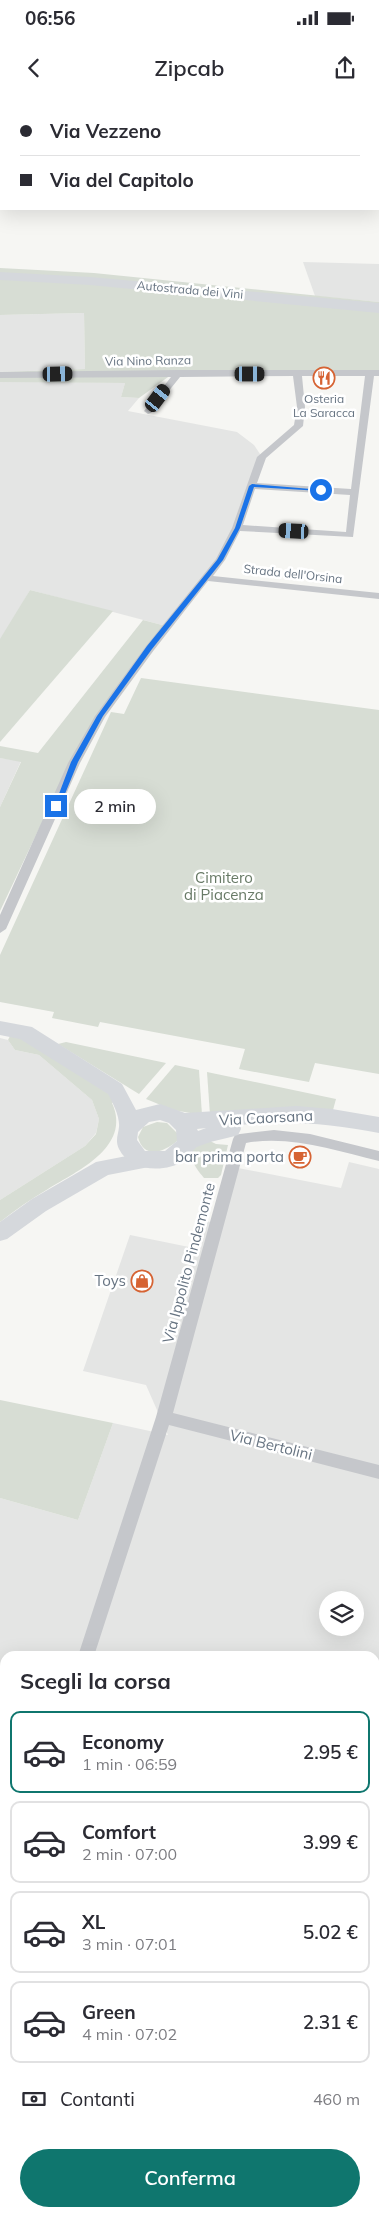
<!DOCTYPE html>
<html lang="it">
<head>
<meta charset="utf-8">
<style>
	:root { --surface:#fff; --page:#f2f2f3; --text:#2b2b33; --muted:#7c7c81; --line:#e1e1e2; --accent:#0f766e }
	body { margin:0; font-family:Mulish,sans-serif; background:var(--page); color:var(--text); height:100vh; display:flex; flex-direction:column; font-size:19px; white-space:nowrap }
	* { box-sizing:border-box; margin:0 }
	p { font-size:16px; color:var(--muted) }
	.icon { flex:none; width:28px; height:28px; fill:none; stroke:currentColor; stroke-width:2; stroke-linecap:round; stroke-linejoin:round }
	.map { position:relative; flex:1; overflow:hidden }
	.details { position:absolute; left:0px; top:1551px; width:380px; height:566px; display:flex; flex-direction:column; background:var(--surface); border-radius:15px 15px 0 0; box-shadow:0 5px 20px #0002 }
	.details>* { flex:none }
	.guide { position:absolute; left:0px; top:0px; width:380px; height:110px; box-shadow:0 5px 20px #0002; display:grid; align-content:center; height:110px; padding:0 20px; background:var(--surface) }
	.fabs { position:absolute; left:319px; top:1491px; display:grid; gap:10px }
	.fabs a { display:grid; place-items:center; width:45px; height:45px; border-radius:50%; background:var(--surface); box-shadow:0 5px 20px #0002; font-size:25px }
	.end { position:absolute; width:22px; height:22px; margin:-11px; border:6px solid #1a73e8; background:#fff; box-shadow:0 0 0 2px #fff }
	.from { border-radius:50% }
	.bubble { position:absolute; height:35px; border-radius:18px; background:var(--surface); box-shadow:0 5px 20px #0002; font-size:16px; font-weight:600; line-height:35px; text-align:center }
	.car { position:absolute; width:15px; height:30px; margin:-15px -8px; border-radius:6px; box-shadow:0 0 4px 1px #0007; background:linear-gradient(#222 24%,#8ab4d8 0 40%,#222 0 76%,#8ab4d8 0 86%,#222 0) }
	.guide b { display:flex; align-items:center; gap:18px; height:48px; font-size:19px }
	.guide b+b { border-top:1px solid var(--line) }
	.guide i { width:12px; height:12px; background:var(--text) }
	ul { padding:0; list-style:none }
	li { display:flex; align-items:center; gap:15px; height:82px; margin:0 10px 8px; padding:0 10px; border:2px solid var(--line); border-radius:10px }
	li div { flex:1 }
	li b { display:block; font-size:19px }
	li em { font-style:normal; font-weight:600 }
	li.selected { border-color:var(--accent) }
	li>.icon { width:45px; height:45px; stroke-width:1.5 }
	h2 { padding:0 20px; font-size:22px; line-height:60px }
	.pay { display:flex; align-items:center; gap:12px; height:55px; padding:0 20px; font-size:19px }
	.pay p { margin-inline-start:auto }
	.action { display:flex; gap:10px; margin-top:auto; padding:10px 20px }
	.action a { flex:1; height:58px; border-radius:30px; background:var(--accent); color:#fff; font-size:20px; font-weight:600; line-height:58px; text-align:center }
	.status { display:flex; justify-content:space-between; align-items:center; height:35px; padding:0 25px; background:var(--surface); direction:ltr }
	.status svg { height:14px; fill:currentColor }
	header { display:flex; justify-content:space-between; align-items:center; height:65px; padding:0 20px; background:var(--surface); font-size:22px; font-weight:600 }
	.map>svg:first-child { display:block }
	.built { fill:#e4e5e4; fill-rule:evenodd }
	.green { fill:#d7ddd4 }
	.water { fill:#bac3c8 }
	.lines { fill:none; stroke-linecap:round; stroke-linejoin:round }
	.street { fill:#c5c7cb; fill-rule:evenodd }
	.secondary { fill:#d5d8dc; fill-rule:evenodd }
	.primary { fill:#d5d8dc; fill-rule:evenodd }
	.highway { fill:#d5d8dc; fill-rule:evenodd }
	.rail-casing { stroke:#a3a8ad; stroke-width:7 }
	.rail { stroke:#fff; stroke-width:5; stroke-dasharray:14; stroke-linecap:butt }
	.route { fill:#1a73e8 }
	.labels { text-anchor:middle; stroke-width:5; stroke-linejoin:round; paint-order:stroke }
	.far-street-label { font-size:12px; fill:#677482; stroke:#fff }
	.far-poi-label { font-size:12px; fill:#677482; stroke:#fff }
	.park-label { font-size:15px; fill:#687a66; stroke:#fff }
	.street-label { font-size:15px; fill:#677482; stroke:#fff }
	.poi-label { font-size:15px; fill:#677482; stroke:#fff; text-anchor:end }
</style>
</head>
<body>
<div class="status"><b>06:56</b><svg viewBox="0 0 49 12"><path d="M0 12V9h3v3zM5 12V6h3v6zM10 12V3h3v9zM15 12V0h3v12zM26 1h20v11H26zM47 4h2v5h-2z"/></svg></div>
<header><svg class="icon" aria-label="back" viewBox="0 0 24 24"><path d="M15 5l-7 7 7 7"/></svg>Zipcab<svg class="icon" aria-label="share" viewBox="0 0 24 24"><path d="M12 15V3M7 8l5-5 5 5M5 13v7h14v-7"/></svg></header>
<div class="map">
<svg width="379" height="2117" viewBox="0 0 379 2117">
	<rect width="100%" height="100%" fill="#f6f6f3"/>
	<!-- built -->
	<g class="built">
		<path d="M303,162L379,164V202L315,196Z"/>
		<path d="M84,213L85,269L0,272V215Z"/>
		<path d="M0,281L125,283L121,297L139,298L128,311L237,332L254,345L262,357L219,459L166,526L30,490L0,543Z"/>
		<path d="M0,658L21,661L0,707Z"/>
		<path d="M0,938L8,940L15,950L39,955L92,1000L99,1019L96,1033L85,1046L0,1100Z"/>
		<path d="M349,1062L379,1069V1860L375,1858V1556H5V1650L0,1647V1398L78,1420L113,1323L168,1335L146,1285L83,1271L130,1135L189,1147L198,1120L217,1123L233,1067L341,1088ZM328,1500H355V1528H328Z"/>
		<path d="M375,1959L379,1961V2117H266L259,2113L375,2112Z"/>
	</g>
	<!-- green -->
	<g class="green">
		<path d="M0,168L94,173L379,202V272H175L139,298L121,297L125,283L0,282V272L85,269L84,213L0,215Z"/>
		<path d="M30,490L113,511L0,642V539Z"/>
		<path d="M143,520L166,526L72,659L0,811V707L21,662L0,658V646L38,653Z"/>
		<path d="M141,578L379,610V974L315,963L309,982L239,969L245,949L100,922L98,927L52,918L54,912L0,902V855L111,612L124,614Z"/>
		<path d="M10,936L23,939L109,994L115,1002L112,1003C132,1047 77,1071 48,1089C31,1099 15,1110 0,1122V1100L85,1046L96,1034L99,1019L92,1000L39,955L15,950L8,940Z"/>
		<path d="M66,942L166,963L139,994L58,944Z"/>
		<path d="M175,965L199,970L202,1015L173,1010L146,999Z"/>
		<path d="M207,972L336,999L333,1010L210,1015Z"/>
		<path d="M157,1022L167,1023L177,1033V1041C164,1052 144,1060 138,1037L143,1027Z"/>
		<path d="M206,1039L216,1044L228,1045L221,1075L218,1078H204C192,1064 182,1048 206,1039Z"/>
		<path d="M0,1300L113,1323L78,1420L0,1398Z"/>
		<path d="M0,1725L5,1729V2112H259L266,2117H0Z"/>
	</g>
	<!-- water -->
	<path class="water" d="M0,0H216L1,1L0,45Z"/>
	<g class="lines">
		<!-- street -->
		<g class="street">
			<rect x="0" y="85" width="1" height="4"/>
			<path d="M178,270H379V276H374L353,437L240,431L225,460L213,476L379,493V499L208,481L154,550L105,617L80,663L6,829L0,833V815L68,663L95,616L146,546L216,459L232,428L257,357L294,325L297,307L293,276L180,277L151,313L148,314L144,311L171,277L0,278V272ZM302,276H365L351,389L257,383L266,358L303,326L305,307ZM255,389L350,395L346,432L243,425Z"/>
			<path d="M274,1030L310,1034L379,1051V1061C336,1051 291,1035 246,1043L173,1313L379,1365V1379L169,1325L94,1556H78L156,1317L233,1039L235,1035L240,1034Z"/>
			<path d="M5,1906V1932L0,1934V1908Z"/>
			<path d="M375,1973L379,1975V1996L375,1994Z"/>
		</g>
		<!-- secondary -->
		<path class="secondary" d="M147,1052L154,1054L157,1060L154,1066L108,1075L46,1111L7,1139L0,1141V1122L32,1099L96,1062Z"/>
		<!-- primary -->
		<path class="primary" d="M0,921L32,927L122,984L136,1010L160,1004L185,1013L296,1006L332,1009L379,1017V1033C332,1024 288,1020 240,1025L241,1029L238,1035C225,1039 210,1041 197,1047C192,1050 190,1057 184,1061C165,1073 130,1072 119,1049C115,1040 118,1036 119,1027C120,1017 113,1003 108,994L20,939L0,935ZM160,1020L169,1023L176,1030L177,1041L165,1051H145L137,1040L138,1032L149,1022ZM206,1028L198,1031L197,1029Z"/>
		<!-- highway -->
		<path class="highway" d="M0,172L90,177L379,203V213L90,185L0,180Z"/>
		<!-- rail casing -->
		<g class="rail-casing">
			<g id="rail">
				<path d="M0,1660L5,1663"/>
				<path d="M0,1671L5,1674"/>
				<path d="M0,1691L5,1694"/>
				<path d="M0,1703L5,1706"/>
				<path d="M375,1875L379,1877"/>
				<path d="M375,1888L379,1891"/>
				<path d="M375,1910L379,1912"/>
				<path d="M375,1925L379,1927"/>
			</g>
		</g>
		<!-- rail -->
		<use href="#rail" class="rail"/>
	</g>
	<!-- route -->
	<path class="route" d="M252,384L323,390L321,391L254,387L240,428L223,460L152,549L103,616L78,662L60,706L54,707L71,662L97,616L147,546L217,460L235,428L249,386Z"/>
	<!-- icons -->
	<defs>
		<g id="restaurant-ring" transform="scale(1.125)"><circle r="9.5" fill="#fff" stroke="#d66333" stroke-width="1.5"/><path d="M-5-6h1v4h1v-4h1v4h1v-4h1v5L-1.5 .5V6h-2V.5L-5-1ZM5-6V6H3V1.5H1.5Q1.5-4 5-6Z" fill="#d66333"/></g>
		<g id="cafe-ring" transform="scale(1.125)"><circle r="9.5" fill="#fff" stroke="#d66333" stroke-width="1.5"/><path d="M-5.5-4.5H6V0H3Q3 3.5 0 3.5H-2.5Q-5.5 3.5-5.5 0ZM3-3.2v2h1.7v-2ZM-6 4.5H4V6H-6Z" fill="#d66333"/></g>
		<g id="shop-ring" transform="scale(1.125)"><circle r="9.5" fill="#fff" stroke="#d66333" stroke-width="1.5"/><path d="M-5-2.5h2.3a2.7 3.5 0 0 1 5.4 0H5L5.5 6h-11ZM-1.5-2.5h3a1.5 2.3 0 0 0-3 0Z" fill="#d66333"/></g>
	</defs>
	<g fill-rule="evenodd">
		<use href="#restaurant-ring" x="324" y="278"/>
		<use href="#cafe-ring" x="300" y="1057"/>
		<use href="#shop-ring" x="142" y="1181"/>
	</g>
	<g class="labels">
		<!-- far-street labels -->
		<g class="far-street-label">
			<text transform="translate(190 190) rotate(5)" y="4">Autostrada dei Vini</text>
			<text transform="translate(148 261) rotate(-1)" y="4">Via Nino Ranza</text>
			<text transform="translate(293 474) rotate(6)" y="4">Strada dell'Orsina</text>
		</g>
		<!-- far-poi labels -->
		<g class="far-poi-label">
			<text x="324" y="303">Osteria<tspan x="324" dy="14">La Saracca</tspan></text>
		</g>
		<!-- park labels -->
		<g class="park-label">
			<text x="224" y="783">Cimitero<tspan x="224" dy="17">di Piacenza</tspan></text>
		</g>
		<!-- street labels -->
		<g class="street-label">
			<text transform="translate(266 1018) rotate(-3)" y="5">Via Caorsana</text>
			<text transform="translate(189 1163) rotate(-75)" y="5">Via Ippolito Pindemonte</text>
			<text transform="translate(271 1345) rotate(14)" y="5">Via Bertolini</text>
		</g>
		<!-- poi labels -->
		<g class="poi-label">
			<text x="284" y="1062">bar prima porta</text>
			<text x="126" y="1186">Toys</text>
		</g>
	</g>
</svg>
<div class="fabs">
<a><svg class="icon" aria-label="layers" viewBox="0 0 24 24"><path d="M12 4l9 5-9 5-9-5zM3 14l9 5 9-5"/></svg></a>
</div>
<i class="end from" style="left:321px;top:390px"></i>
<i class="end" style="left:56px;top:706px"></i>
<div class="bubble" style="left:74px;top:689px;width:82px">2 min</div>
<i class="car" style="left:58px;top:274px;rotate:89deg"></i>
<i class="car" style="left:250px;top:274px;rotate:90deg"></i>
<i class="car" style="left:158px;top:298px;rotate:37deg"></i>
<i class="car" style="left:294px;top:431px;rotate:273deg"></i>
<div class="guide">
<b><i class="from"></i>Via Vezzeno</b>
<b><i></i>Via del Capitolo</b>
</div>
<section class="details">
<h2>Scegli la corsa</h2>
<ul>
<li class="selected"><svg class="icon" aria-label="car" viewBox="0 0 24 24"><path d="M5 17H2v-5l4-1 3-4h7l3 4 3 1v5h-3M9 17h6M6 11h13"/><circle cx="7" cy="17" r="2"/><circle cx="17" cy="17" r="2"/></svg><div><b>Economy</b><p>1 min · 06:59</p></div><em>2.95 €</em></li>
<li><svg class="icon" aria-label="car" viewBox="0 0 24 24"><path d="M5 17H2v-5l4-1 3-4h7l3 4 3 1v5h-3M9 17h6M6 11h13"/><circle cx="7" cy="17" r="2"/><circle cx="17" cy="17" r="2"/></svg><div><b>Comfort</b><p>2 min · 07:00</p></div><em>3.99 €</em></li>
<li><svg class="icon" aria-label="car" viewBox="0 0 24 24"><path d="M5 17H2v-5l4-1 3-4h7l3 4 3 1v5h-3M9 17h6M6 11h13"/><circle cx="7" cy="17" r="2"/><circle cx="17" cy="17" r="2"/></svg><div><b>XL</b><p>3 min · 07:01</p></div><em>5.02 €</em></li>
<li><svg class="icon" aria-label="car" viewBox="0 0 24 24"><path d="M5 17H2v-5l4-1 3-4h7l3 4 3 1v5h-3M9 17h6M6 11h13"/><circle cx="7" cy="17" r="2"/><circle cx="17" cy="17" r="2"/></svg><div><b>Green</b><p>4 min · 07:02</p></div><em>2.31 €</em></li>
</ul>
<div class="pay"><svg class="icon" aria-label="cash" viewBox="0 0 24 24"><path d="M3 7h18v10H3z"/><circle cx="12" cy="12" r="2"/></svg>Contanti<p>460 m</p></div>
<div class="action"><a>Conferma</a></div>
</section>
</div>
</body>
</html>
